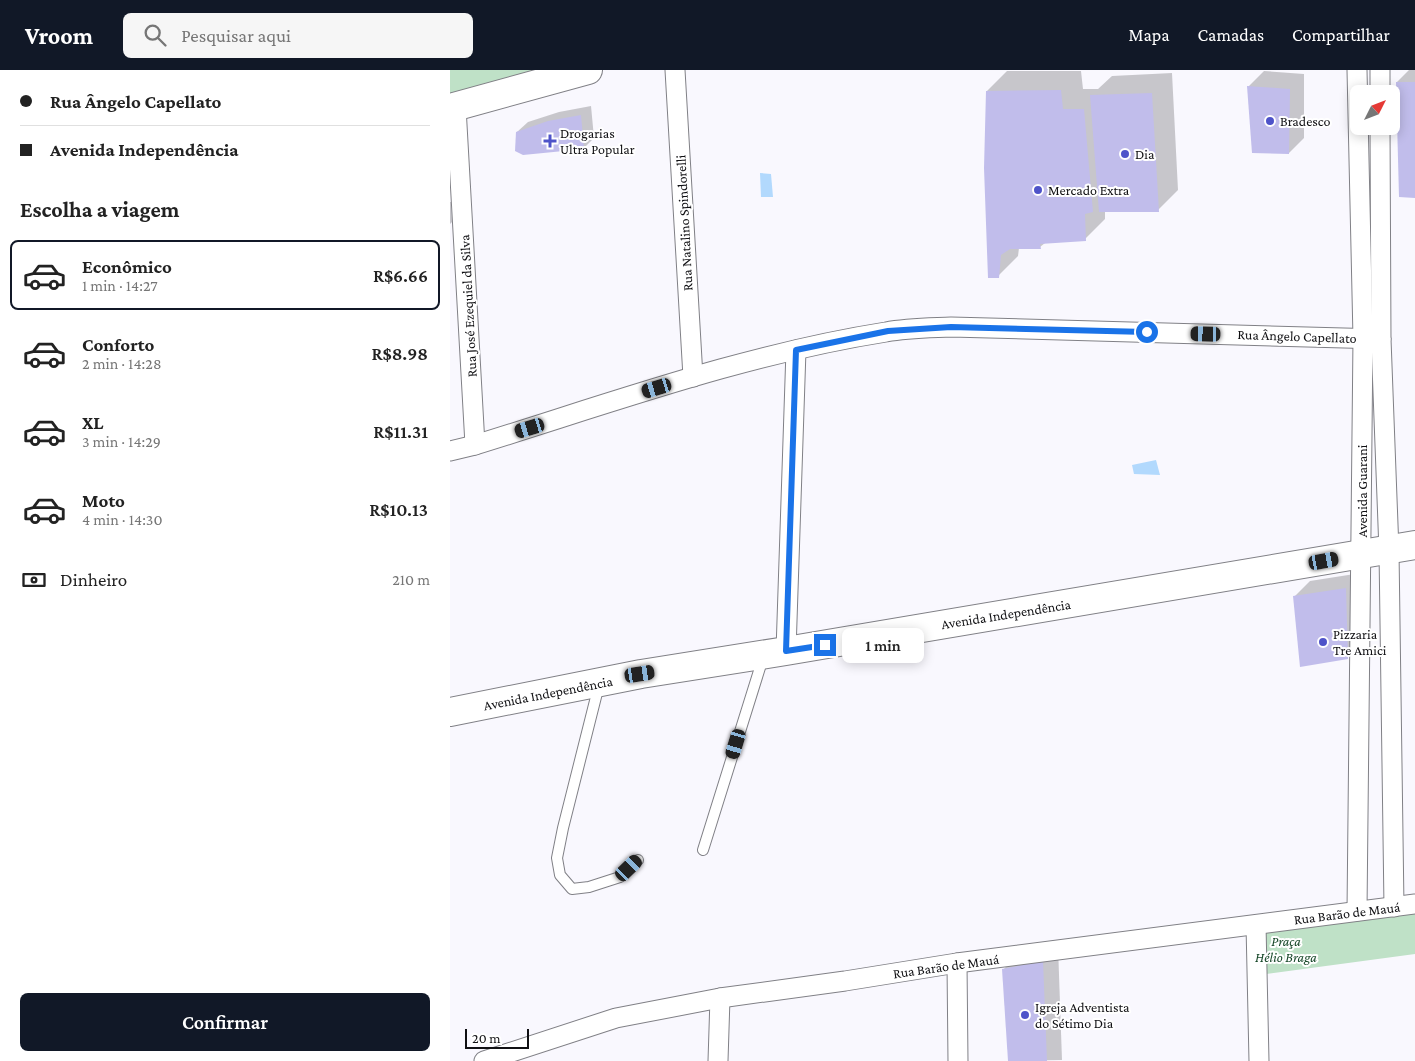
<!DOCTYPE html>
<html lang="pt">
<head>
<meta charset="utf-8">
<style>
	:root { --surface:#fff; --page:#f6f6f6; --text:#222; --muted:#767676; --line:#e0e0e0; --accent:#111827 }
	body { margin:0; font-family:"Crimson Pro",serif; background:var(--page); color:var(--text); height:100vh; display:flex; flex-direction:column; font-size:19px; white-space:nowrap }
	* { box-sizing:border-box; margin:0 }
	p { font-size:16px; color:var(--muted) }
	.icon { flex:none; width:28px; height:28px; fill:none; stroke:currentColor; stroke-width:2; stroke-linecap:round; stroke-linejoin:round }
	.map { position:relative; flex:1; overflow:hidden }
	.panel { display:flex; flex-direction:column; background:var(--surface); width:450px }
	.panel>* { flex:none }
	.banner { display:grid; align-content:center; height:110px; padding:0 20px; background:var(--surface) }
	.needle { width:32px; rotate:48deg }
	.controls { position:absolute; left:900px; top:15px; display:grid; gap:10px }
	.controls a { display:grid; place-items:center; width:50px; height:50px; border-radius:8px; background:var(--surface); box-shadow:0 2px 12px #0003; font-size:25px }
	.scale { position:absolute; left:15px; bottom:12px; width:64px; box-sizing:border-box; padding-left:5px; border:2px solid #101013; border-top:0; font-size:14px; line-height:18px; white-space:nowrap; color:#101013; -webkit-text-stroke:4px #fff; paint-order:stroke }
	.end { position:absolute; width:22px; height:22px; margin:-11px; border:6px solid #1a73e8; background:#fff; box-shadow:0 0 0 2px #fff }
	.from { border-radius:50% }
	.bubble { position:absolute; height:35px; border-radius:8px; background:var(--surface); box-shadow:0 2px 12px #0003; font-size:16px; font-weight:600; line-height:35px; text-align:center }
	.car { position:absolute; width:15px; height:30px; margin:-15px -8px; border-radius:6px; box-shadow:0 0 4px 1px #0007; background:linear-gradient(#222 24%,#8ab4d8 0 40%,#222 0 76%,#8ab4d8 0 86%,#222 0) }
	.banner b { display:flex; align-items:center; gap:18px; height:48px; font-size:19px }
	.banner b+b { border-top:1px solid var(--line) }
	.banner i { width:12px; height:12px; background:var(--text) }
	ul { padding:0; list-style:none }
	li { display:flex; align-items:center; gap:15px; height:70px; margin:0 10px 8px; padding:0 10px; border:2px solid transparent; border-radius:8px }
	li div { flex:1 }
	li b { display:block; font-size:19px }
	li em { font-style:normal; font-weight:600 }
	li.on { border-color:var(--accent) }
	li>.icon { width:45px; height:45px; stroke-width:1.5 }
	h2 { padding:0 20px; font-size:22px; line-height:60px }
	.pay { display:flex; align-items:center; gap:12px; height:55px; padding:0 20px; font-size:19px }
	.pay p { margin-inline-start:auto }
	.cta { display:flex; gap:10px; margin-top:auto; padding:10px 20px }
	.cta a { flex:1; height:58px; border-radius:8px; background:var(--accent); color:#fff; font-size:20px; font-weight:600; line-height:58px; text-align:center }
	header { display:flex; align-items:center; gap:30px; box-sizing:border-box; height:70px; padding:0 25px; background:var(--accent); color:#fff }
	header strong { font-size:24px }
	nav { display:flex; gap:28px; margin-inline-start:auto; font-size:18px }
	.search { width:350px; height:45px; background:var(--page); display:flex; align-items:center; gap:12px; box-sizing:border-box; padding:0 18px; border-radius:8px; color:var(--muted); font-size:19px }
	main { display:flex; flex:1; min-height:0 }
	.map>svg:first-child { display:block }
	.green { fill:#bfe1c7 }
	.water { fill:#b2d9fd }
	.shadow { fill:#0003 }
	.building { fill:#c1bdeb }
	.lines { fill:none; stroke-linecap:round; stroke-linejoin:round }
	.service-casing { stroke:#808086; stroke-width:12 }
	.minor-casing { stroke:#808086; stroke-width:21 }
	.secondary-casing { stroke:#808086; stroke-width:30 }
	.primary-casing { stroke:#808086; stroke-width:30 }
	.service { stroke:#fff; stroke-width:10 }
	.minor { stroke:#fff; stroke-width:19 }
	.secondary { stroke:#fff; stroke-width:28 }
	.primary { stroke:#fff; stroke-width:28 }
	.route { stroke:#1a73e8; stroke-width:6 }
	.poi-dot { fill:#4e53c9; stroke:#fff; stroke-width:2 }
	.labels { text-anchor:middle; stroke-width:4; stroke-linejoin:round; paint-order:stroke }
	.poi-label { font-size:14px; fill:#101013; stroke:#fff; text-anchor:start }
	.street-label { font-size:14px; fill:#101013; stroke:#fff }
	.park-label { font-size:14px; font-style:italic; fill:#154627; stroke:#fff }
</style>
</head>
<body>
<header>
<strong>Vroom</strong>
<div class="search"><svg class="icon" aria-label="search" viewBox="0 0 24 24"><circle cx="10" cy="10" r="6"/><path d="M15 15l6 6"/></svg>Pesquisar aqui</div>
<nav><a>Mapa</a><a>Camadas</a><a>Compartilhar</a></nav>
</header>
<main>
<section class="panel">
<div class="banner">
<b><i class="from"></i>Rua Ângelo Capellato</b>
<b><i></i>Avenida Independência</b>
</div>
<h2>Escolha a viagem</h2>
<ul>
<li class="on"><svg class="icon" aria-label="car" viewBox="0 0 24 24"><path d="M5 17H2v-5l4-1 3-4h7l3 4 3 1v5h-3M9 17h6M6 11h13"/><circle cx="7" cy="17" r="2"/><circle cx="17" cy="17" r="2"/></svg><div><b>Econômico</b><p>1 min · 14:27</p></div><em>R$6.66</em></li>
<li><svg class="icon" aria-label="car" viewBox="0 0 24 24"><path d="M5 17H2v-5l4-1 3-4h7l3 4 3 1v5h-3M9 17h6M6 11h13"/><circle cx="7" cy="17" r="2"/><circle cx="17" cy="17" r="2"/></svg><div><b>Conforto</b><p>2 min · 14:28</p></div><em>R$8.98</em></li>
<li><svg class="icon" aria-label="car" viewBox="0 0 24 24"><path d="M5 17H2v-5l4-1 3-4h7l3 4 3 1v5h-3M9 17h6M6 11h13"/><circle cx="7" cy="17" r="2"/><circle cx="17" cy="17" r="2"/></svg><div><b>XL</b><p>3 min · 14:29</p></div><em>R$11.31</em></li>
<li><svg class="icon" aria-label="car" viewBox="0 0 24 24"><path d="M5 17H2v-5l4-1 3-4h7l3 4 3 1v5h-3M9 17h6M6 11h13"/><circle cx="7" cy="17" r="2"/><circle cx="17" cy="17" r="2"/></svg><div><b>Moto</b><p>4 min · 14:30</p></div><em>R$10.13</em></li>
</ul>
<div class="pay"><svg class="icon" aria-label="cash" viewBox="0 0 24 24"><path d="M3 7h18v10H3z"/><circle cx="12" cy="12" r="2"/></svg>Dinheiro<p>210 m</p></div>
<div class="cta"><a>Confirmar</a></div>
</section>
<div class="map">
<svg width="965" height="991" viewBox="0 0 965 991">
	<rect width="100%" height="100%" fill="#f9f8fe"/>
	<!-- green -->
	<g class="green">
		<path d="M0,0H89L0,25Z"/>
		<path d="M965,840V884L808,905V860Z"/>
	</g>
	<!-- water -->
	<g class="water">
		<path d="M310,103L321,104L323,127H311Z"/>
		<path d="M706,390L710,405L684,404L682,395Z"/>
	</g>
	<!-- shadow -->
	<g class="shadow">
		<path d="M959,0H965V127L947,12Z"/>
		<path d="M557,1H631L633,19H648L662,6L722,3L728,120L708,140H655V149L635,169L595,173L590,177L569,178L568,186L548,206L537,21Z"/>
		<path d="M814,1L854,4V68L839,83L798,17Z"/>
		<path d="M141,36L144,68L134,78L73,84L67,62L78,52L109,42Z"/>
		<path d="M0,132H1L2,152L0,154Z"/>
		<path d="M911,503L913,573L897,588L845,526L860,511Z"/>
		<path d="M608,876L612,990L559,991L553,900L568,884Z"/>
	</g>
	<!-- building -->
	<g class="building">
		<path d="M946,12H965V128L949,127Z"/>
		<path d="M797,16L840,19L839,84L802,83Z"/>
		<path d="M611,20L613,39H634L643,142L635,144L636,171L590,174L591,179H560L551,185L549,208H538L534,98L536,21Z"/>
		<path d="M702,23L709,142H649L640,25Z"/>
		<path d="M131,45L134,79L73,85L65,81L66,62L98,51Z"/>
		<path d="M896,518L898,589L850,597L843,526Z"/>
		<path d="M593,891L597,991H558L552,899Z"/>
	</g>
	<g class="lines">
		<!-- service casing -->
		<g class="service-casing">
			<g id="service">
				<path d="M149,615L113,758L107,788L110,805L122,819L139,817L170,807L188,790"/>
				<path d="M253,780L313,588"/>
			</g>
		</g>
		<!-- minor casing -->
		<g class="minor-casing">
			<g id="minor">
				<path d="M225,0L243,307"/>
				<path d="M930,0V24"/>
				<path d="M6,37L25,375"/>
				<path d="M930,56L931,269L939,481L944,837"/>
				<path d="M0,381L25,375C161,333 296,284 436,262C457,258 479,258 501,257L931,269"/>
				<path d="M336,581L346,280"/>
				<path d="M907,841L913,268L907,0"/>
				<path d="M806,855L809,991"/>
				<path d="M507,893L508,991"/>
				<path d="M34,991L166,948L270,928L395,911L507,893L965,834"/>
				<path d="M268,991L270,928"/>
			</g>
		</g>
		<!-- secondary casing -->
		<g class="secondary-casing">
			<path id="secondary" d="M0,642L191,604L336,581L965,475"/>
		</g>
		<!-- primary casing -->
		<g class="primary-casing">
			<path id="primary" d="M0,38L138,0"/>
		</g>
		<!-- service -->
		<use href="#service" class="service"/>
		<!-- minor -->
		<use href="#minor" class="minor"/>
		<!-- secondary -->
		<use href="#secondary" class="secondary"/>
		<!-- primary -->
		<use href="#primary" class="primary"/>
	</g>
	<g class="lines">
		<!-- route -->
		<path class="route" d="M375,575L336,581L346,280L438,261L501,257L697,262"/>
	</g>
	<!-- markers -->
	<g class="poi-dot">
		<circle cx="820" cy="51" r="5"/>
		<path d="M97.5 63.5h5v5h5v5h-5v5h-5v-5h-5v-5h5z"/>
		<circle cx="675" cy="84" r="5"/>
		<circle cx="588" cy="120" r="5"/>
		<circle cx="873" cy="572" r="5"/>
		<circle cx="575" cy="945" r="5"/>
	</g>
	<g class="labels">
		<!-- poi labels -->
		<g class="poi-label">
			<text x="830" y="56">Bradesco</text>
			<text x="110" y="68">Drogarias<tspan x="110" dy="16">Ultra Popular</tspan></text>
			<text x="685" y="89">Dia</text>
			<text x="598" y="125">Mercado Extra</text>
			<text x="883" y="569">Pizzaria<tspan x="883" dy="16">Tre Amici</tspan></text>
			<text x="585" y="942">Igreja Adventista<tspan x="585" dy="16">do Sétimo Dia</tspan></text>
		</g>
		<!-- street labels -->
		<g class="street-label">
			<text transform="translate(234 153) rotate(-93)" y="5">Rua Natalino Spindorelli</text>
			<text transform="translate(18 236) rotate(-93)" y="5">Rua José Ezequiel da Silva</text>
			<text transform="translate(847 266) rotate(2)" y="5">Rua Ângelo Capellato</text>
			<text transform="translate(912 421) rotate(-90)" y="5">Avenida Guarani</text>
			<text transform="translate(556 544) rotate(-9)" y="5">Avenida Independência</text>
			<text transform="translate(98 623) rotate(-11)" y="5">Avenida Independência</text>
			<text transform="translate(897 843) rotate(-7)" y="5">Rua Barão de Mauá</text>
			<text transform="translate(496 896) rotate(-8)" y="5">Rua Barão de Mauá</text>
		</g>
		<!-- park labels -->
		<g class="park-label">
			<text x="836" y="876">Praça<tspan x="836" dy="16">Hélio Braga</tspan></text>
		</g>
	</g>
</svg>
<div class="controls">
<a><svg class="needle" viewBox="-14 -14 28 28"><path d="M0-13l5 13h-10z" fill="#e53935"/><path d="M0 13l5-13h-10z" fill="#767676"/></svg></a>
</div>
<div class="scale">20 m</div>
<i class="end from" style="left:697px;top:262px"></i>
<i class="end" style="left:375px;top:575px"></i>
<div class="bubble" style="left:392px;top:558px;width:82px">1 min</div>
<i class="car" style="left:756px;top:264px;rotate:271deg"></i>
<i class="car" style="left:207px;top:318px;rotate:253deg"></i>
<i class="car" style="left:80px;top:358px;rotate:253deg"></i>
<i class="car" style="left:874px;top:491px;rotate:80deg"></i>
<i class="car" style="left:190px;top:604px;rotate:81deg"></i>
<i class="car" style="left:286px;top:674px;rotate:197deg"></i>
<i class="car" style="left:179px;top:798px;rotate:46deg"></i>
</div>
</main>
</body>
</html>
